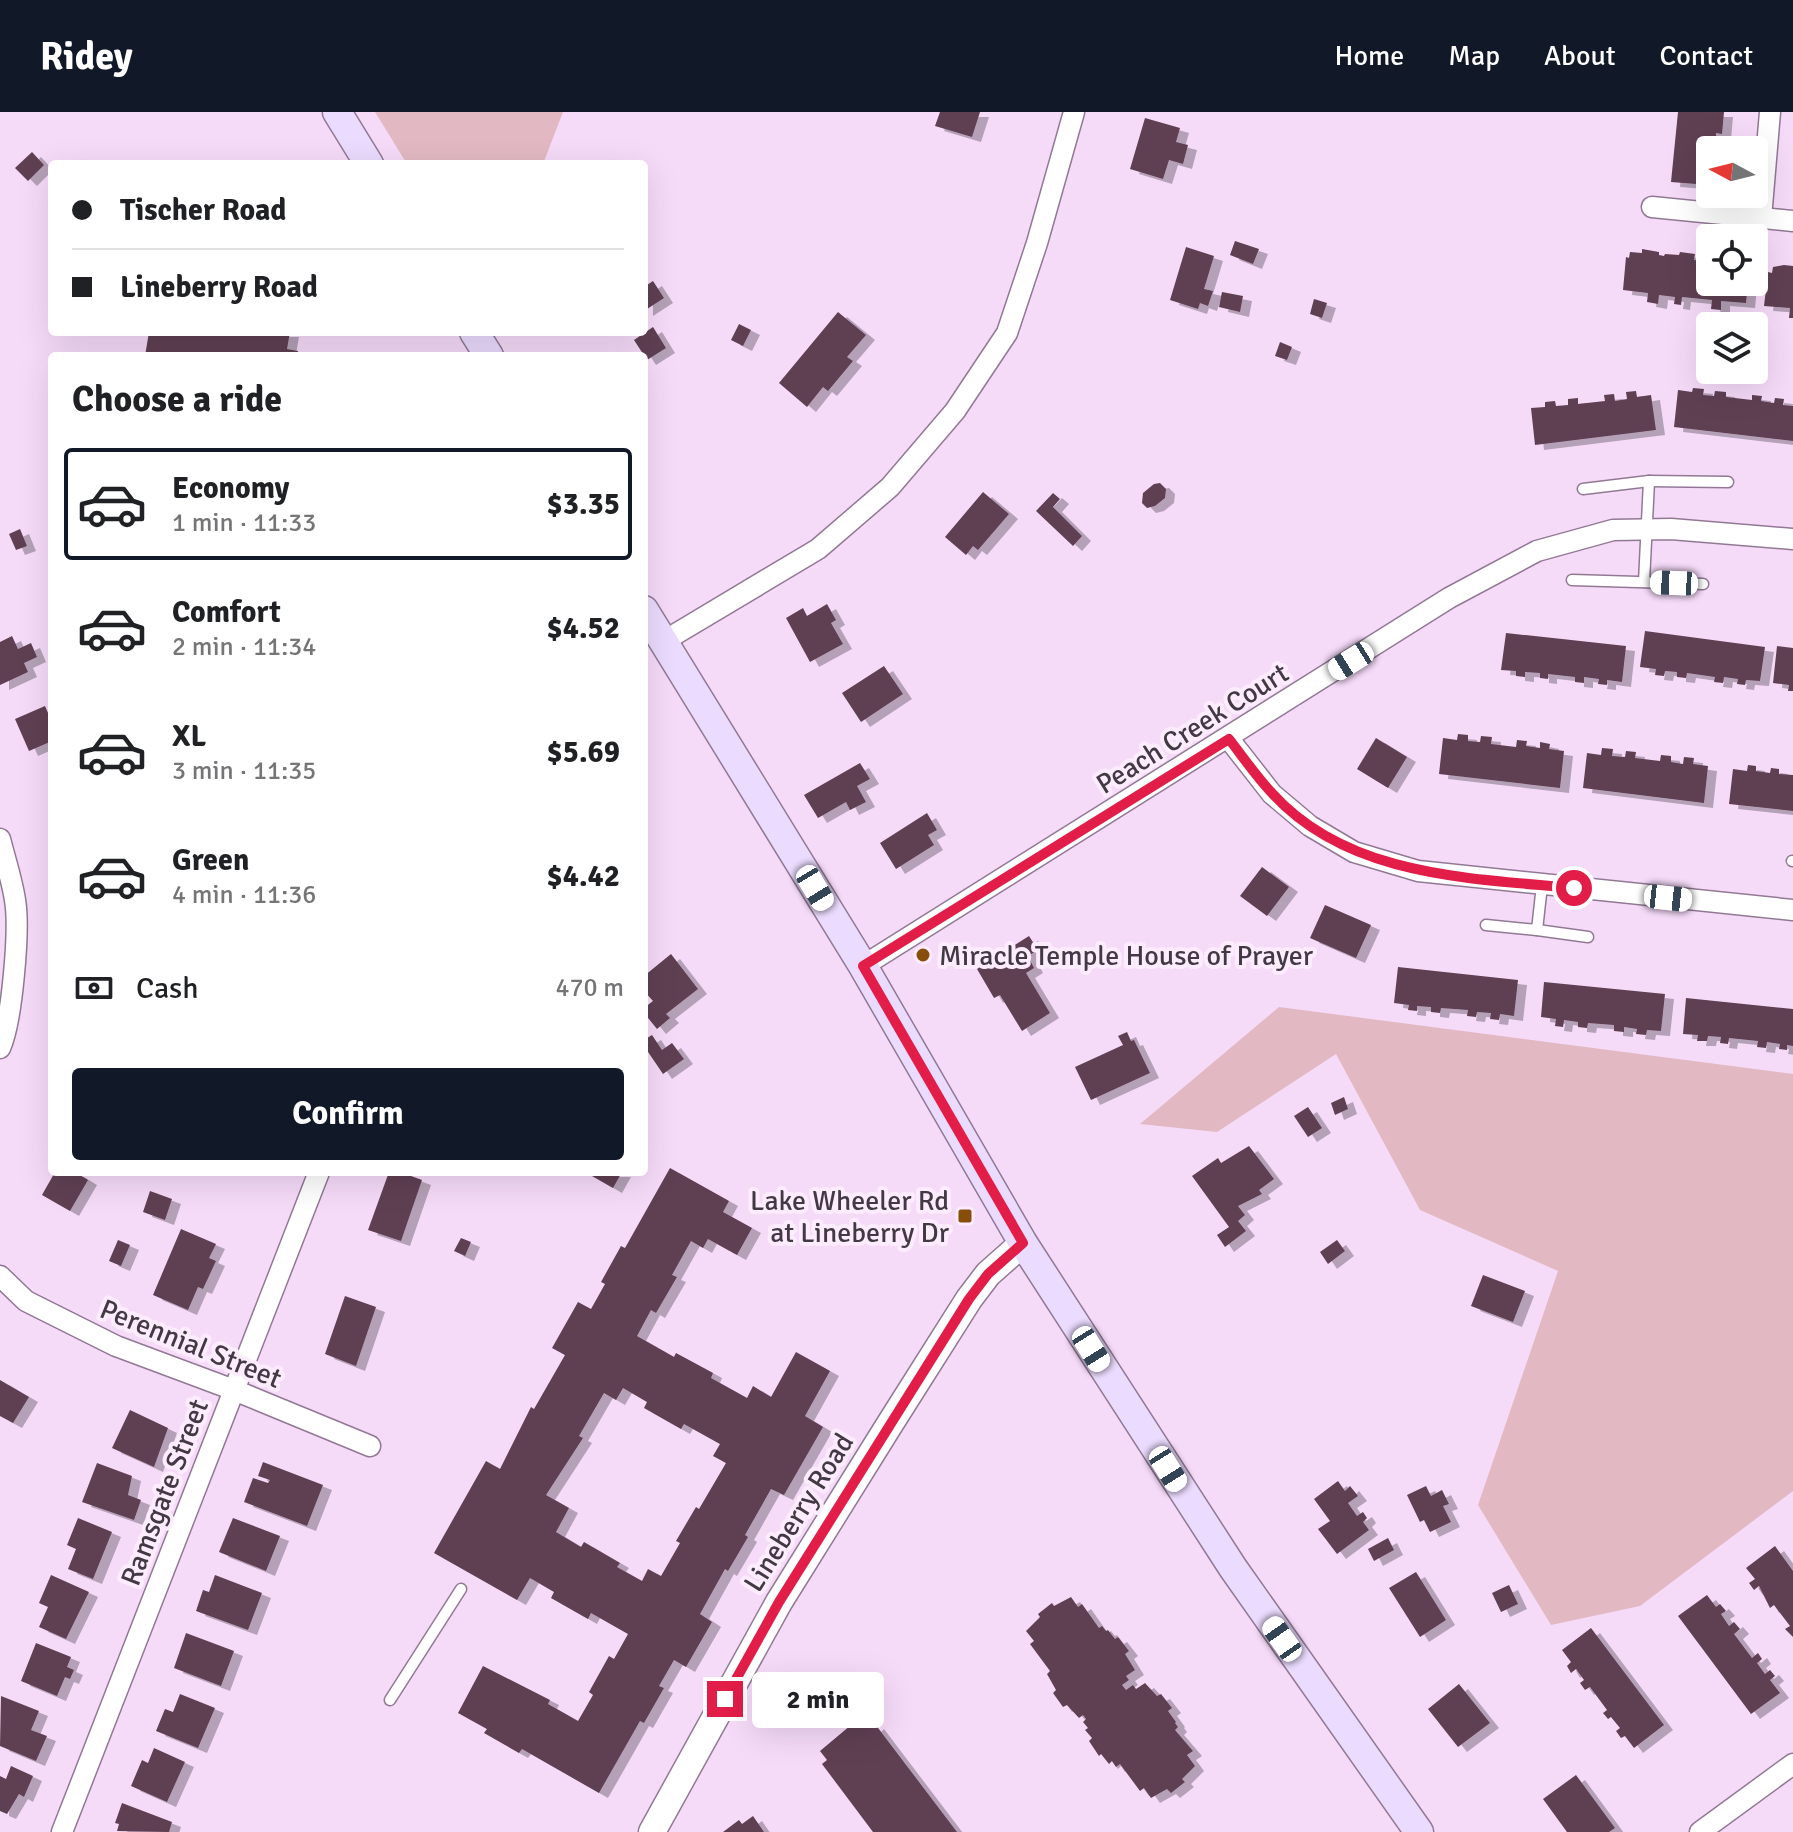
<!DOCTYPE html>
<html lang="en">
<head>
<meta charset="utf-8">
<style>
	:root { --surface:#fff; --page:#f6f6f6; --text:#202124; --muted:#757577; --line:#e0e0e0; --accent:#111827 }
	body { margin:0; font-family:Signika,sans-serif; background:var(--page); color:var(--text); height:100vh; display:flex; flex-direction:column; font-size:30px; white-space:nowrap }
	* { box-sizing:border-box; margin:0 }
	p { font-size:26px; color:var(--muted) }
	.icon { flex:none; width:44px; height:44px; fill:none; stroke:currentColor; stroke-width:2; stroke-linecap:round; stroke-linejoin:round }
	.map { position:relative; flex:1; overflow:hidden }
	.side { position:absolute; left:48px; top:240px; width:600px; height:824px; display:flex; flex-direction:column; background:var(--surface); border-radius:8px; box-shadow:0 8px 32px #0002 }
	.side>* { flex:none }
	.banner { position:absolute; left:48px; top:48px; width:600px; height:176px; border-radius:8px; box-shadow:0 8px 32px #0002; display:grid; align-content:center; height:176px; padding:0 24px; background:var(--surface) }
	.needle { width:52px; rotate:277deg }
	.controls { position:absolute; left:1696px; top:24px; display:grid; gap:16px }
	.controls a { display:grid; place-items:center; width:72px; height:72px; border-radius:8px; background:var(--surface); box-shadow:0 8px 32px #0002; font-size:40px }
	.end { position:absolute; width:36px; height:36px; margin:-18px; border:10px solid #e11d48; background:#fff; box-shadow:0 0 0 4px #fff }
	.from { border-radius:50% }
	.bubble { position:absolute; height:56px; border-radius:8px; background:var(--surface); box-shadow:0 8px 32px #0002; font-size:26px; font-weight:700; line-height:56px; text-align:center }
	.car { position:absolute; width:24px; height:48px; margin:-24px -12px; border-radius:10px; box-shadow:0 0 6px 2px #0007; background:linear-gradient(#fff 24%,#345 0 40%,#fff 0 76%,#345 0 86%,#fff 0) }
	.banner b { display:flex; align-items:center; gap:28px; height:76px; font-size:30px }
	.banner b+b { border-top:2px solid var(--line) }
	.banner i { width:20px; height:20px; background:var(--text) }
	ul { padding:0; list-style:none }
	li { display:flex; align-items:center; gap:24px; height:112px; margin:0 16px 12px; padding:0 8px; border:4px solid transparent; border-radius:8px }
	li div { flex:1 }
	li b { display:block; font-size:30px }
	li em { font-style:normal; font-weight:700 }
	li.selected { border-color:var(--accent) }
	li>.icon { width:72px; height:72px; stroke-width:1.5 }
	h2 { padding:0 24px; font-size:36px; line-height:96px }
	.pay { display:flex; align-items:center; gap:20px; height:88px; padding:0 24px; font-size:30px }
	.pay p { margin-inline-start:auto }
	.action { display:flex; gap:16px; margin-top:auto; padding:16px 24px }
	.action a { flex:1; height:92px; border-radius:8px; background:var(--accent); color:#fff; font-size:32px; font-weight:700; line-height:92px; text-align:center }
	header { display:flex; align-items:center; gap:48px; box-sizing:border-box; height:112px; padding:0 40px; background:var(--accent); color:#fff }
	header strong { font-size:38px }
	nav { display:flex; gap:44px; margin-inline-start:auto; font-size:28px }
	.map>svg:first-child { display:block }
	.green { fill:#e2b9c3 }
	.building { fill:#5f3f52; fill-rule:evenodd; filter:url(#shadow) }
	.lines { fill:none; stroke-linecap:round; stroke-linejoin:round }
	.service-casing { stroke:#917994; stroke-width:13 }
	.minor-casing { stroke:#917994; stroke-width:23 }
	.tertiary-casing { stroke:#917994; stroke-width:29 }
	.secondary-casing { stroke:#917994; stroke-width:31 }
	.service { stroke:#fff; stroke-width:10 }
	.minor { stroke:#fff; stroke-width:20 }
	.tertiary { stroke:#fff; stroke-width:26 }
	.secondary { stroke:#ebdbfe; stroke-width:28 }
	.route { stroke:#e11d48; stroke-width:10 }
	.poi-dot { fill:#894d0b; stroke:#fdecfe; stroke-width:3 }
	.labels { text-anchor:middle; stroke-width:8; stroke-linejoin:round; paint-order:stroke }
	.street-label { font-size:28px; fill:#433944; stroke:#fdecfe }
	.poi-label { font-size:28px; fill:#433944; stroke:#fdecfe; text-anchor:start }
</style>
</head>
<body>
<header>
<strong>Ridey</strong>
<nav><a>Home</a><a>Map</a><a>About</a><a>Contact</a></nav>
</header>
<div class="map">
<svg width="1793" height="1720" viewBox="0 0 1793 1720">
	<defs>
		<filter id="shadow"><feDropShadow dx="9" dy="5" stdDeviation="0" flood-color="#0004"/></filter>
	</defs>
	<rect width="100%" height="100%" fill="#f6dbf9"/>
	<!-- green -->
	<g class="green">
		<path d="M375,0H563L543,52H407Z"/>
		<path d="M1279,895L1793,962V1379L1640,1494L1551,1513L1478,1393L1558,1159L1420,1098L1336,942L1217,1020L1140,1012Z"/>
	</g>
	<!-- building -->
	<g class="building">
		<path d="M940,0H980L972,25L935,14Z"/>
		<path d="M1678,0H1724L1722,22L1716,21V38H1710L1709,73L1671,70Z"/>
		<path d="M1145,6L1180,16L1176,30L1188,33L1183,52L1169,48L1163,67L1130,57Z"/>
		<path d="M32,40L44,53L28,69L15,56Z"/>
		<path d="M1235,129L1259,137L1253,152L1230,143Z"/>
		<path d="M1186,135L1214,144L1204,177L1213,179L1208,194L1200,191L1198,197L1170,188Z"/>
		<path d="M1642,137L1659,140V143L1664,144L1665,142L1679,143L1680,140L1695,142L1694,148L1701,149V144L1710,145V170H1748L1746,191L1721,189V198L1711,197L1712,188L1682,185L1681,193L1674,192L1675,185L1659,183L1658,192L1647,190L1648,181L1623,178L1626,145L1629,146L1630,140L1642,141Z"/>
		<path d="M1784,153L1793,154V206H1789L1790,196L1764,194L1768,160L1772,161L1773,155Z"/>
		<path d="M653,169L664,186L644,199V175Z"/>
		<path d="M1222,180L1243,184L1240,200L1219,195Z"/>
		<path d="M1314,187L1327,191L1322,206L1310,202Z"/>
		<path d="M838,200L866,223L847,245L853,249L828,279L823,275L807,295L779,271Z"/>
		<path d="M739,212L751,218L743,234L731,228Z"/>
		<path d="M653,215L666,236L647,248L634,228Z"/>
		<path d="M149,220H290L287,237L298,239L297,244H145Z"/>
		<path d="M1280,230L1292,235L1287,248L1275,244Z"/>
		<path d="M1693,276L1704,277L1703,283L1714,284L1715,279L1726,280V285L1752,288V283L1762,284L1761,289L1774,291L1775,286L1784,287L1783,293L1793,294V329L1674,315L1678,278L1692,280Z"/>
		<path d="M1636,279L1637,285L1651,283L1656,318L1535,333L1531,296L1545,295V290L1555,289L1556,294L1568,293V287L1578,286V292L1605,289L1604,283L1614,282L1615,289L1627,287L1626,280Z"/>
		<path d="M1160,371L1166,377L1165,386L1155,394L1147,396L1142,391L1143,381L1154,372Z"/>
		<path d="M983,380L1009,402L978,438L973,434L966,443L945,425Z"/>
		<path d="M1053,381L1060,387L1053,395L1082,424L1073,434L1036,399Z"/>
		<path d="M20,417L27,434L16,438L9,422Z"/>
		<path d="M827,492L836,508L831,511L843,532L810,550L786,506L803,496L807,504Z"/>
		<path d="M1645,519L1765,535L1760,569L1746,568L1745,573L1737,572L1738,567L1724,565L1723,571L1714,570L1715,565L1687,561L1686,566L1677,565V560L1665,559L1664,564L1655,563L1656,557L1640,555Z"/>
		<path d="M1506,521L1626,534L1622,570L1607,568V573L1598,572L1599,567L1584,565V571L1575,570V565L1548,562V567L1540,566V561L1525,560V565L1516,564V559L1501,558Z"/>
		<path d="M12,524L18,537L31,531L37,545L24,551L28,560L0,573V530Z"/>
		<path d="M1777,534L1793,536V579H1788L1789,573L1773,571Z"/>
		<path d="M884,554L903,582L861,610L842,581Z"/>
		<path d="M45,594L52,610V629L29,639L15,607Z"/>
		<path d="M1458,622L1468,623V629L1480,630L1481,624L1492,625L1491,632L1516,635L1517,628L1527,629L1526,634L1540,636V630L1550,632L1549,637L1564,639L1560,676L1439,662L1443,626L1457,628Z"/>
		<path d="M1376,626L1407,645L1388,676L1357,657Z"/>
		<path d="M1602,636L1613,637L1612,644L1625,645L1626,639L1636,640L1635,646L1660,649L1661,643L1671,644V650L1683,652L1684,645L1694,646L1693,652L1708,654L1704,691L1583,676L1587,641L1601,643Z"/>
		<path d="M860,651L870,667L857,674L866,690L850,698L846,690L818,706L804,683Z"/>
		<path d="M1748,653L1756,654V659L1770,661L1771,656L1779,657V662L1793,663V699L1729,692L1733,657L1747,659Z"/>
		<path d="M927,701L937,718L928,723L934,733L896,757L880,731Z"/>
		<path d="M1262,755L1289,775L1267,804L1240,784Z"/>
		<path d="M1325,793L1371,813L1356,846L1310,826Z"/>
		<path d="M1029,824L1038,838L1028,844L1034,856L1026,861L1050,901L1022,919L1000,883L994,886L977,857Z"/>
		<path d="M671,842L698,877L666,902L670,906L657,917L644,901V896L653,889L644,879V864Z"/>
		<path d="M1398,855L1518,868L1514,904L1500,902L1499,908L1490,907L1491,901L1477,900L1476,905L1467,904L1468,898L1441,896L1440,901L1431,900V895L1417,894V899L1408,898L1409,893L1394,891Z"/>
		<path d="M1544,870L1665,882L1661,919L1647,918L1646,923L1636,922L1637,917L1624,915V920L1614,919V913L1588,911L1587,916L1578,915V910L1564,908L1563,915L1555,914L1556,907L1541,905Z"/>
		<path d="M1686,886L1793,897V934L1787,933V938L1779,937L1780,932L1767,930L1766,936L1757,935L1758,929L1729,926L1728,932L1720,931L1721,925L1708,924L1707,929H1697L1698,923L1683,922Z"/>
		<path d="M1127,920L1131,929L1134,928L1150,961L1091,988L1075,955L1123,933L1118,924Z"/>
		<path d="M652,923L662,938L672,931L684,947L663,962L644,934V928Z"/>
		<path d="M1344,985L1348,997L1335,1003L1331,991Z"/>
		<path d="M1308,995L1322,1016L1308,1025L1294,1004Z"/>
		<path d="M1249,1034L1274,1067L1259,1078L1262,1082L1238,1094L1245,1103L1238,1109L1246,1119L1225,1135L1217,1123L1229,1115L1192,1064L1218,1046L1221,1051Z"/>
		<path d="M670,1056L729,1089L723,1100L752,1116L737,1143L708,1127L703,1136L691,1129L672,1163L677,1165L656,1201L651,1198L637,1224L674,1245L676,1241L713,1261L711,1266L747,1286L753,1274L771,1285L796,1240L830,1259L805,1304L823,1315L784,1383L771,1377L745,1423L748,1425L728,1459L725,1457L700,1502L712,1510L686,1555L674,1548L659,1574L664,1576L644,1611L640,1609L599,1681L522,1637L519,1641L484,1621L487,1617L458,1601L483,1554L550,1588L548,1592L578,1609L593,1583L589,1580L609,1544L614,1547L628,1522L591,1501L588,1507L551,1486L554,1480L530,1466L517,1488L434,1441L486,1349L500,1357L531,1295L534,1297L565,1243L552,1236L578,1190L591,1197L605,1172L601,1170L621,1134L625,1136ZM623,1276L647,1290L644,1296L681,1317L684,1312L720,1332L713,1344L726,1351L699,1397L696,1395L676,1429L680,1431L661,1464L648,1457L642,1469L617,1455L620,1451L584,1430L581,1435L556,1420L569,1396L546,1383L583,1326L579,1324L604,1281L616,1288Z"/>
		<path d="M55,1060H75L88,1068L70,1099L42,1083Z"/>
		<path d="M389,1060H400L422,1068L401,1129L368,1118Z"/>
		<path d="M585,1060H622L613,1076Z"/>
		<path d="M150,1079L172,1087L165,1108L143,1100Z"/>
		<path d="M181,1117L216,1132L209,1146L216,1149L203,1177L198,1175L188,1198L153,1183Z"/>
		<path d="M461,1126L471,1130L465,1144L454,1139Z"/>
		<path d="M118,1128L130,1133L121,1154L109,1149Z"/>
		<path d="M1337,1128L1345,1139L1328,1152L1320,1140Z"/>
		<path d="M1483,1163L1525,1179L1513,1210L1471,1194Z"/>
		<path d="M345,1184L376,1195L356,1254L325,1242Z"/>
		<path d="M0,1268L29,1285L13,1311L0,1304Z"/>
		<path d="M130,1298L168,1316L154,1355L112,1336Z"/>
		<path d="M263,1350L323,1373L307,1414L244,1390L253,1366L268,1371L270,1368L258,1364Z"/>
		<path d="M97,1351L132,1364L128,1383L141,1388L134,1408L82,1390Z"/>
		<path d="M1338,1369L1345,1379L1350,1374L1358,1384L1348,1391L1357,1404L1363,1400L1367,1406L1363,1410L1369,1418L1337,1442L1318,1417L1330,1409L1314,1387Z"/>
		<path d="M1426,1374L1431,1384L1442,1378L1449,1392L1443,1394L1451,1410L1430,1420L1424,1408L1420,1410L1407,1383Z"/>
		<path d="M78,1406L112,1420L93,1467L68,1457L76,1437L67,1433Z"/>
		<path d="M233,1406L280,1424L266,1459L219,1440Z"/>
		<path d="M1388,1426L1394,1438L1374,1449L1368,1437Z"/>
		<path d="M1775,1434L1793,1459V1525L1785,1517L1790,1514L1774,1493L1770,1496L1759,1474L1754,1478L1749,1471L1755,1467L1746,1456Z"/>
		<path d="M1416,1460L1446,1508L1420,1525L1389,1476Z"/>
		<path d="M51,1463L89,1480L66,1527L39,1515L48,1495L39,1491Z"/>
		<path d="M215,1463L262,1481L248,1518L196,1499L203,1478L209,1480Z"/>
		<path d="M1509,1473L1518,1492L1501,1500L1492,1481Z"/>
		<path d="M1707,1483L1716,1495L1720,1492L1726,1499L1721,1502L1729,1514L1734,1510L1740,1517L1734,1522L1752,1546L1758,1541L1762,1547L1757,1551L1765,1562L1770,1558L1775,1564L1770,1568L1780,1581L1751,1602L1678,1504Z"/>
		<path d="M1071,1485L1078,1495L1082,1492L1099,1516L1102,1514L1106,1519L1108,1518L1115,1527L1118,1525L1129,1539L1125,1542L1135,1558L1126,1564L1129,1568L1122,1573L1126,1578L1133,1573L1136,1577L1145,1571L1157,1584L1161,1582L1172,1596L1168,1599L1176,1610L1175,1611L1178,1615L1175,1618L1193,1639L1187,1643L1195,1654L1182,1667L1185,1670L1171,1681L1167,1677L1151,1686L1144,1676L1140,1679L1120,1652L1116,1655L1112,1649L1109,1652L1101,1642L1099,1644L1089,1629L1092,1626L1085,1618L1088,1616L1083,1610L1086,1607L1083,1603L1079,1606L1067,1593L1063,1595L1053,1581L1056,1578L1047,1562L1050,1559L1030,1532L1034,1529L1026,1519L1040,1505L1038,1502L1052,1491L1054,1494Z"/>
		<path d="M1591,1516L1664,1613L1634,1636L1625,1624L1621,1626L1616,1619L1620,1616L1611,1605L1608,1607L1603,1601L1607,1598L1590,1575L1585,1578L1580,1571L1584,1568L1576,1557L1571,1561L1567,1554L1571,1550L1562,1538Z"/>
		<path d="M186,1521L234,1539L221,1574L174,1556Z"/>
		<path d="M36,1531L71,1545L67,1555L74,1558L70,1567L65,1565L57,1584L21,1569Z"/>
		<path d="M1459,1572L1490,1611L1458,1635L1428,1597Z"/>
		<path d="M180,1582L215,1596L198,1636L156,1619L165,1597L173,1600Z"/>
		<path d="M1,1584L39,1599L31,1618L47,1624L36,1649L0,1634Z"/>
		<path d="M863,1603L872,1615L875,1612L957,1720H873L822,1652L827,1648L820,1639Z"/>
		<path d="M154,1636L185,1650L167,1690L131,1674L142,1648L148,1651Z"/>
		<path d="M11,1654L33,1664L24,1685L19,1682L7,1702L0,1699V1664L6,1667Z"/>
		<path d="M1576,1663L1615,1716L1609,1720H1567L1543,1687Z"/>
		<path d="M122,1691L172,1710L169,1720L117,1719L119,1712L115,1711Z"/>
		<path d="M753,1704L764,1720H723L739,1708L742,1712Z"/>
	</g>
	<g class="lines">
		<!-- service casing -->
		<g class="service-casing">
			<g id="service">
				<path d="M1649,369L1728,370"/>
				<path d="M1583,377L1649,369L1644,470"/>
				<path d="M1572,468L1703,472"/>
				<path d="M1792,749H1793"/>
				<path d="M1486,813L1537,818L1542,773"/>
				<path d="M1537,818L1588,825"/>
				<path d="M390,1588L461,1477"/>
			</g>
		</g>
		<!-- minor casing -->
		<g class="minor-casing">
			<g id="minor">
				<path d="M1652,95L1793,109"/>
				<path d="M1761,106L1770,0"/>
				<path d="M664,529L818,437L890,375L955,299L1007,221L1037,131L1074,0"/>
				<path d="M1229,627L1272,682L1310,714L1354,740L1418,759L1793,798"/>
				<path d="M0,727C5,747 12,768 15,788C20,817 12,910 0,936"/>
				<path d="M863,854L1449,486L1537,439L1613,418L1671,417L1793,427"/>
				<path d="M0,1164L26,1189L116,1234L234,1278L370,1334"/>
				<path d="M62,1720L319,1060"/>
				<path d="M1700,1720L1793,1652"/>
			</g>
		</g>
		<!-- tertiary casing -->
		<g class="tertiary-casing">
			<path id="tertiary" d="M652,1720L779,1490L888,1315L969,1187L988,1162L1023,1131"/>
		</g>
		<!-- secondary casing -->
		<g class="secondary-casing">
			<g id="secondary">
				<path d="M337,0L369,52"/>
				<path d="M474,220L489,244"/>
				<path d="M644,498L863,854L1023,1131L1233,1456L1419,1720"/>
			</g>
		</g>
		<!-- service -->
		<use href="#service" class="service"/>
		<!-- minor -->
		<use href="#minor" class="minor"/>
		<!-- tertiary -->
		<use href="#tertiary" class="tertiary"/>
		<!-- secondary -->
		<use href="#secondary" class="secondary"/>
	</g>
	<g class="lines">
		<!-- route -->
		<path class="route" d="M725,1587L779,1490L969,1187L988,1162L1023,1131L863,854L1229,627C1243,645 1256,664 1271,680C1347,765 1469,766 1574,776"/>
	</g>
	<!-- markers -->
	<g class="poi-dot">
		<circle cx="923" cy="843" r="8"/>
		<rect x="957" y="1096" width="16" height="16" rx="4"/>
	</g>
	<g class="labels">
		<!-- street labels -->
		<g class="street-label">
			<text transform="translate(1192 616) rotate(-32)" y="10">Peach Creek Court</text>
			<text transform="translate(191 1231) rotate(22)" y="10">Perennial Street</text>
			<text transform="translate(164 1380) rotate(-69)" y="10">Ramsgate Street</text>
			<text transform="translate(798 1400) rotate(-58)" y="10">Lineberry Road</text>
		</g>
		<!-- poi labels -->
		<g class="poi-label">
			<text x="939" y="853">Miracle Temple House of Prayer</text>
			<text x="949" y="1098" text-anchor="end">Lake Wheeler Rd<tspan x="949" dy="32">at Lineberry Dr</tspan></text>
		</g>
	</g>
</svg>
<div class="controls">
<a><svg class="needle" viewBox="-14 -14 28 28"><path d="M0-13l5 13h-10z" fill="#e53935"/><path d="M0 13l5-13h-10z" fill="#757577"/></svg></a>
<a><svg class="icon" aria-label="locate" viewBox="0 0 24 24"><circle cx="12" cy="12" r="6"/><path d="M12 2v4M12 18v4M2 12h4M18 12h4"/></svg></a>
<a><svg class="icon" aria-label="layers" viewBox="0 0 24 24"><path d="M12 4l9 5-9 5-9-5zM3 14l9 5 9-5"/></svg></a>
</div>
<i class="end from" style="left:1574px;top:776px"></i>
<i class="end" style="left:725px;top:1587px"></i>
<div class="bubble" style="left:752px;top:1560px;width:132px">2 min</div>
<i class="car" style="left:1674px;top:471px;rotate:272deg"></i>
<i class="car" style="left:1351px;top:549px;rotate:238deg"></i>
<i class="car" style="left:815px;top:776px;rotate:149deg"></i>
<i class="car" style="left:1668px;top:786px;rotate:96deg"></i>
<i class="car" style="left:1091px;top:1237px;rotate:148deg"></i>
<i class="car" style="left:1168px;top:1357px;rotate:148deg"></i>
<i class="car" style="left:1282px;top:1527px;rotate:325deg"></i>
<div class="banner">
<b><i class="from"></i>Tischer Road</b>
<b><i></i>Lineberry Road</b>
</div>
<section class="side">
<h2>Choose a ride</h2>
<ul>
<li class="selected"><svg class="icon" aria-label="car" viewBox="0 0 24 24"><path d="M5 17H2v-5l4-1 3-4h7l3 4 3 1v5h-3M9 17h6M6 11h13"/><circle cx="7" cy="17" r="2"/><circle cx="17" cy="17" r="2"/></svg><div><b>Economy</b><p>1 min · 11:33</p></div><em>$3.35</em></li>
<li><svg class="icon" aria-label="car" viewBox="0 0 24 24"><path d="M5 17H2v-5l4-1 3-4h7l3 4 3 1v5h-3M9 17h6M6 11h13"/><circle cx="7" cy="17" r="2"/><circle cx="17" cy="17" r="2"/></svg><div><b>Comfort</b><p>2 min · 11:34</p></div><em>$4.52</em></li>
<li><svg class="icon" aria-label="car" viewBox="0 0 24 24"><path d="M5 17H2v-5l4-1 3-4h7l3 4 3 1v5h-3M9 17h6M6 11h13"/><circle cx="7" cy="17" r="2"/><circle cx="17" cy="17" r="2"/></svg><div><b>XL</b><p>3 min · 11:35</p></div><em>$5.69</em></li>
<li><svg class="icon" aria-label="car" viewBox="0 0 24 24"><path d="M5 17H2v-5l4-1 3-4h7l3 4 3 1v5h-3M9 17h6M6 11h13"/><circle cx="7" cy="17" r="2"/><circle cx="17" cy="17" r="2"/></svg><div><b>Green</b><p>4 min · 11:36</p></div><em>$4.42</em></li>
</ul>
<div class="pay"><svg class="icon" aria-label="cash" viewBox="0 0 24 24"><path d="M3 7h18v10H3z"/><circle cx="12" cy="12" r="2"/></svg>Cash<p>470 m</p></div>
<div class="action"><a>Confirm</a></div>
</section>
</div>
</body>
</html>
